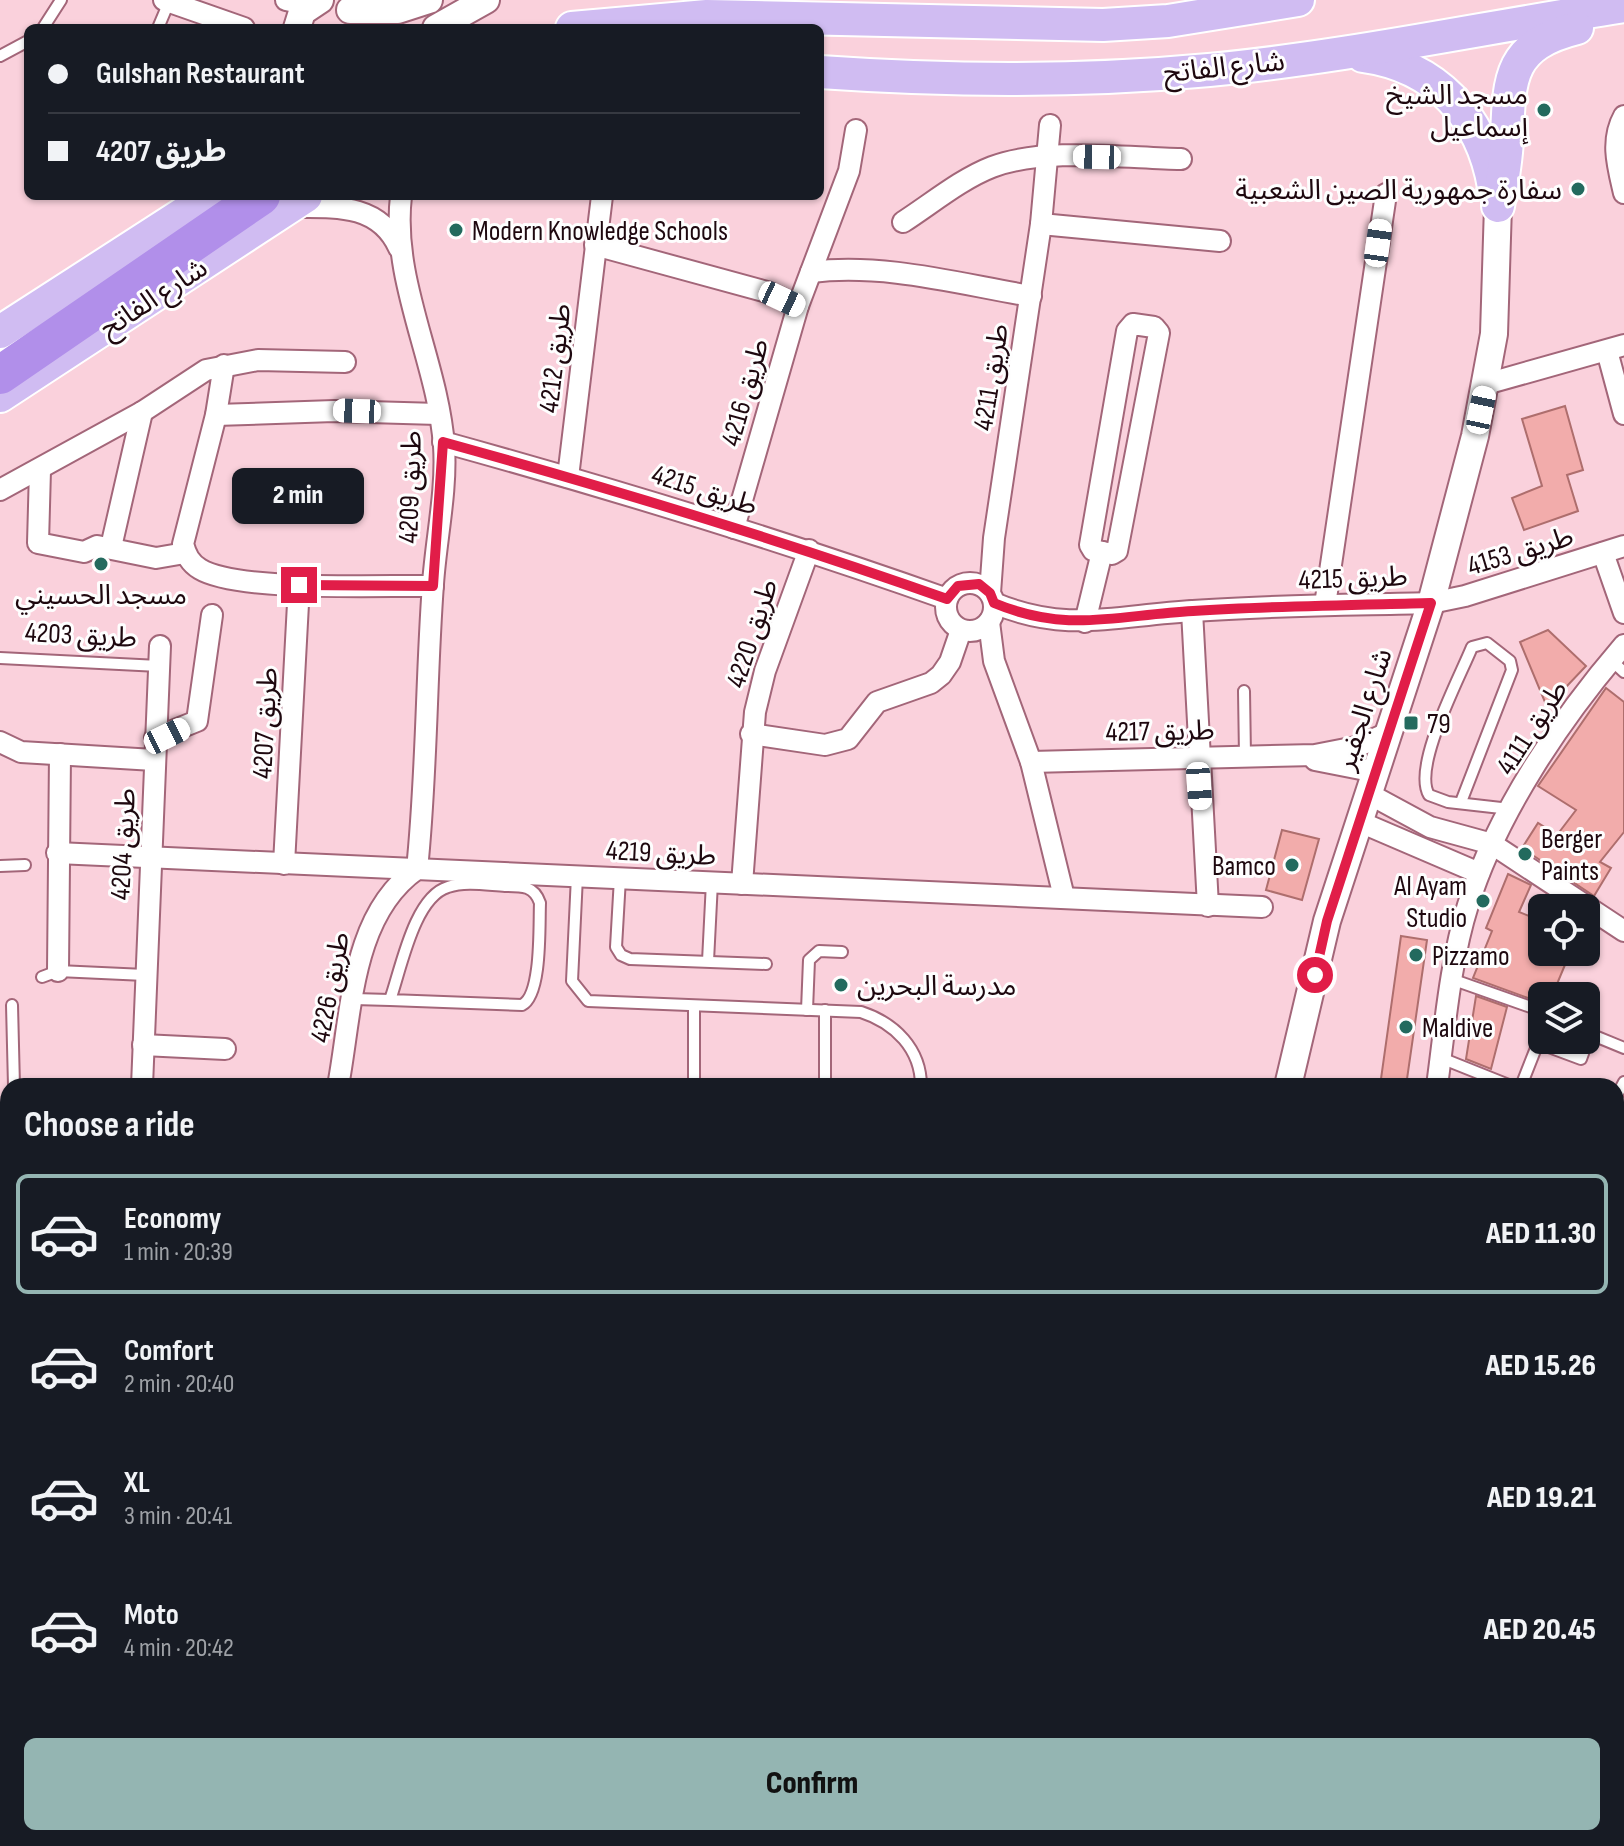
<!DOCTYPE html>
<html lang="en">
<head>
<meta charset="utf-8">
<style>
	:root { --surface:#171b24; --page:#20242c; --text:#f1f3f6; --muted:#9ea1a6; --line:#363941; --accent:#94b5b2 }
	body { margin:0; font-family:"Sofia Sans Condensed","Noto Sans Arabic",sans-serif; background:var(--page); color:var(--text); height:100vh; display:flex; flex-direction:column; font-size:30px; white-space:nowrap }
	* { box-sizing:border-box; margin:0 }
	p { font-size:26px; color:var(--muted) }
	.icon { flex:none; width:44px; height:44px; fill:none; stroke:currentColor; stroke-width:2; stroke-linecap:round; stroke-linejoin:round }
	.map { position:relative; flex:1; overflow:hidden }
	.drawer { position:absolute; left:0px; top:1078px; width:1624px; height:768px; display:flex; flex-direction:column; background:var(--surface); border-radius:24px 24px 0 0; box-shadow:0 2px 6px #0004 }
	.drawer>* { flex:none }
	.hud { position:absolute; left:24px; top:24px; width:800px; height:176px; border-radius:12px; box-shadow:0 2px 6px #0004; display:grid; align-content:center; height:176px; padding:0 24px; background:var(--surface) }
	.tools { position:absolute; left:1528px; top:894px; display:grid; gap:16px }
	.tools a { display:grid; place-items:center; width:72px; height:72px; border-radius:12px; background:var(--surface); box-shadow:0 2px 6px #0004; font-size:40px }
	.end { position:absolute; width:36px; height:36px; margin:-18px; border:10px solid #e11d48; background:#fff; box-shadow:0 0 0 4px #fff }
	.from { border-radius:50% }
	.bubble { position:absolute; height:56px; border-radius:12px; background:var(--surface); box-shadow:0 2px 6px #0004; font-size:26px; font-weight:800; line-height:56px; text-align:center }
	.car { position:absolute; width:24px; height:48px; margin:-24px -12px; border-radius:10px; box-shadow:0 0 6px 2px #0007; background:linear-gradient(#fff 24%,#345 0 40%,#fff 0 76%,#345 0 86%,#fff 0) }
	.hud b { display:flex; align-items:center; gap:28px; height:76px; font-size:30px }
	.hud b+b { border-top:2px solid var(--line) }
	.hud i { width:20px; height:20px; background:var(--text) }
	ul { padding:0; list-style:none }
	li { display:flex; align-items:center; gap:24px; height:120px; margin:0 16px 12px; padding:0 8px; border:4px solid transparent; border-radius:12px }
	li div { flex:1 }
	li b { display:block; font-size:30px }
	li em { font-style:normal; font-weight:800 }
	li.active { border-color:var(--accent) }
	li>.icon { width:72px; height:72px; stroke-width:1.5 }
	h2 { padding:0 24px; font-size:36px; line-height:96px }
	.primary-button { display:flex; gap:16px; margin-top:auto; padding:16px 24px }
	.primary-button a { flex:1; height:92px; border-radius:12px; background:var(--accent); color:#111; font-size:32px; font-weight:800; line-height:92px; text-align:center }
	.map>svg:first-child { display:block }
	.building { fill:#f2acab; stroke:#ae6e6d; stroke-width:2 }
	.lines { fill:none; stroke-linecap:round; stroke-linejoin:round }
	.service-casing { stroke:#a36679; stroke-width:14 }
	.minor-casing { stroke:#a36679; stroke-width:24 }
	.tertiary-casing { stroke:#a36679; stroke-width:30 }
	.primary-casing { stroke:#fff; stroke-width:36 }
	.motorway-casing { stroke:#fff; stroke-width:42 }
	.service { stroke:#fff; stroke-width:10 }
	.minor { stroke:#fff; stroke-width:20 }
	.tertiary { stroke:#fff; stroke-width:26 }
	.primary { stroke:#d0bcf2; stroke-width:32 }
	.motorway { stroke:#b18fea; stroke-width:38 }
	.route { stroke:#e11d48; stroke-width:10 }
	.poi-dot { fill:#236a5e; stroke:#fefefe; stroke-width:3 }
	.labels { text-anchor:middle; stroke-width:6; stroke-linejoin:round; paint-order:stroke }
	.street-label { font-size:28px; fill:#1e080f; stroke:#fefefe }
	.poi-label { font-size:28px; fill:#1e080f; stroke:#fefefe; text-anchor:start }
</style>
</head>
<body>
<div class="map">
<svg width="1624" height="1846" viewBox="0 0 1624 1846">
	<rect width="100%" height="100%" fill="#fad1dc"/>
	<!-- building -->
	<g class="building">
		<path d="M1565,406L1583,470L1567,475L1578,511L1524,530L1512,498L1542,486L1522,419Z"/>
		<path d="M1548,630L1586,666L1547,707L1520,642Z"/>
		<path d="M1606,688L1624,702V832L1600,862L1611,868L1594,896L1522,848L1538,823L1557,835L1576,810L1538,786Z"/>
		<path d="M1282,830L1319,839L1302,900L1266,890Z"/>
		<path d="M1508,874L1531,885L1519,912L1542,921V952L1567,960L1552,996H1542V1003L1473,978L1492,931L1486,928Z"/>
		<path d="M1401,936L1427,940L1406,1086H1380Z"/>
		<path d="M1476,996L1507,1007L1491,1069L1466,1059Z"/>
	</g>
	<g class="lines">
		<!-- service casing -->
		<g class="service-casing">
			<g id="service">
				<path d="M43,28L61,0"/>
				<path d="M158,28L169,2"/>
				<path d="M0,56L28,41"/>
				<path d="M0,658L159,666"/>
				<path d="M1611,660L1624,672"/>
				<path d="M1244,691L1245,756"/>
				<path d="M1461,802L1512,670L1510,661L1487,643L1472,647C1459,679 1412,767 1429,795L1448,802L1510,809"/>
				<path d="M0,866L25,865"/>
				<path d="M577,876L572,981L588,1001L861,1012C895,1023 921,1049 921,1086"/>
				<path d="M620,878L616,947L621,955L630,959L766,964"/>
				<path d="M708,961L712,882"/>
				<path d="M42,977L58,971L145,975"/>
				<path d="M1454,980L1542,1011"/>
				<path d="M354,999L390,1000L522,1005C542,995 539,926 540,903C534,885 521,886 505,886C487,885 465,881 448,887C414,897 401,969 390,1000"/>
				<path d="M12,1005L14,1086"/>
				<path d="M694,1007V1086"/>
				<path d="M807,1010L809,960L819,951L842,952"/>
				<path d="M1590,1034L1624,1048"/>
				<path d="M1441,1058L1511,1086"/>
				<path d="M825,1086V1010"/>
				<path d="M1521,1086L1538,1043L1581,1059L1590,1034L1586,1029"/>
				<path d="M1616,1097L1624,1082"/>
				<path d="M1616,1143L1624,1146"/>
				<path d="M1616,1391L1624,1395"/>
				<path d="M0,1603L8,1608"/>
				<path d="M0,1716L8,1713"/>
				<path d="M0,1767L8,1786"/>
				<path d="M40,1838L55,1843L72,1838"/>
				<path d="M693,1838L698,1846"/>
				<path d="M745,1838L753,1846"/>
				<path d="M867,1846L879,1838"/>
			</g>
		</g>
		<!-- minor casing -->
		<g class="minor-casing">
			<g id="minor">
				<path d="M164,0L244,28"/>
				<path d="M286,0L309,5"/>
				<path d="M1624,116C1610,141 1618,167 1624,193"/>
				<path d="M401,196C391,281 438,362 444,446C447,491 436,539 433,584C426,679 427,774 417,869"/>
				<path d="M292,207C334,207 379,203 399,248"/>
				<path d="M903,222C931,204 961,179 992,167C1045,147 1125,158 1181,159"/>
				<path d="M1041,224L1220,241"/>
				<path d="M595,245L767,292L798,306"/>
				<path d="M811,272C885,263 959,284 1031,296"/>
				<path d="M1133,324L1154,327L1159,333L1117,551L1112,554L1093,550L1090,545L1127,331Z"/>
				<path d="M1607,351L1624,414"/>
				<path d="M224,365L216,415L183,544C186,555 190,563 200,569C238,592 382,585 433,586"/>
				<path d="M1486,384L1624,345"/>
				<path d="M216,415L334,411L438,414"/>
				<path d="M443,442C613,489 781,540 947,599"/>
				<path d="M40,470L38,543L84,552L97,546L156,558L185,553"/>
				<path d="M568,477L602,196"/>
				<path d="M0,490L142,412L206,370L258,360L345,362"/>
				<path d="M734,528L798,306L849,171L856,130"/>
				<path d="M111,547L142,412"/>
				<path d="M1603,553L1624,613"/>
				<circle cx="970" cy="607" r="24"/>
				<path d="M990,593L994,538L1041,224L1050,125"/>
				<path d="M994,603C1068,634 1117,615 1193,611C1272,605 1352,605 1431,603L1465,596L1624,546"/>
				<path d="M1325,605L1386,194"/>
				<path d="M1192,611L1208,906"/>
				<path d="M989,622L994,661L1031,762L1064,897"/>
				<path d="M1085,622L1102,552"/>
				<path d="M751,734L825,745L848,739L877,702L931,683L941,675L950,662L961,630"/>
				<path d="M155,738L197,721L212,615"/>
				<path d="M0,742L21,752L154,760"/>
				<path d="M1315,760L1376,772"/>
				<path d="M1031,762L1315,755L1356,747L1388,733"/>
				<path d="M1369,794L1430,827L1492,844L1624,931"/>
				<path d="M1360,822L1479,873"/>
				<path d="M57,853L1262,907"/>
				<path d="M284,864L299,585"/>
				<path d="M742,884L755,712L765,671L809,550"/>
				<path d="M58,971L60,754"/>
				<path d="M143,1045L225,1049"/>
				<path d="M142,1086L160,646"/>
				<path d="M338,1086C352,1012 351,915 417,869"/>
				<path d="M1437,1086C1445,1027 1450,962 1468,905C1497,813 1561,718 1624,645"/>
				<path d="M0,1174L8,1173"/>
				<path d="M1616,1215L1624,1195"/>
				<path d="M1616,1282L1624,1286"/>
				<path d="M0,1470L8,1471"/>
				<path d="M1616,1475L1624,1455"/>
				<path d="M1616,1636L1624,1640"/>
				<path d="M312,1838L316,1846"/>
				<path d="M1523,1838L1536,1846"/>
				<path d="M368,1846H464"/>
				<path d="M779,1846L812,1838"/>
				<path d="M1026,1846L1029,1838"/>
				<path d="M1120,1846L1123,1838"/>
				<path d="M1196,1846L1200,1838"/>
				<path d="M1329,1846L1332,1838"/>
			</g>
		</g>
		<!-- tertiary casing -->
		<g class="tertiary-casing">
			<g id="tertiary">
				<path d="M350,10H398L429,0"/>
				<path d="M297,28L302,12L320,0"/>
				<path d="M436,28L486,0"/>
				<path d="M1288,1086L1327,921L1431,603L1475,436L1494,334L1498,206"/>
				<path d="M1616,1783L1624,1774"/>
				<path d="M1576,1846L1580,1838"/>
			</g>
		</g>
		<!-- primary casing -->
		<g class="primary-casing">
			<g id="primary">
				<path d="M572,28L707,16L1103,25L1168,21L1298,0"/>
				<path d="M1363,56C1436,66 1482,116 1494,187"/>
				<path d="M820,72C948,81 1081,82 1209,70C1348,57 1486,27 1624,6"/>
				<path d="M1498,206C1502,184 1506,162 1507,139C1509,77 1509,45 1577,28"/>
				<path d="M0,332L211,196"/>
				<path d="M0,396L306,196"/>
			</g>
		</g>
		<!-- motorway casing -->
		<g class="motorway-casing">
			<path id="motorway" d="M0,375L261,196"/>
		</g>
		<!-- service -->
		<use href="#service" class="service"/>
		<!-- minor -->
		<use href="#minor" class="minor"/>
		<!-- tertiary -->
		<use href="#tertiary" class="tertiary"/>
		<!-- primary -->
		<use href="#primary" class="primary"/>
		<!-- motorway -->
		<use href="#motorway" class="motorway"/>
	</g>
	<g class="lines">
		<!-- route -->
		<path class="route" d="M299,585L433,586L443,442C613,489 781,540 947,599L958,586L979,584L990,593L994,603C1068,634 1117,615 1193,611C1272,606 1352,605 1431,603L1327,921L1315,975"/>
	</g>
	<!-- markers -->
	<g class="poi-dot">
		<circle cx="1544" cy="110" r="8"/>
		<circle cx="1578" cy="189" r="8"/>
		<circle cx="456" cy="230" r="8"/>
		<circle cx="101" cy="564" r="8"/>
		<rect x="1403" y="715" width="16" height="16" rx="4"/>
		<circle cx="1525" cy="854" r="8"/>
		<circle cx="1292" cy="865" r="8"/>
		<circle cx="1483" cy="901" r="8"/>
		<circle cx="1416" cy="955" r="8"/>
		<circle cx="841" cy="985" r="8"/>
		<circle cx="1406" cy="1027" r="8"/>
	</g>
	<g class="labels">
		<!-- street labels -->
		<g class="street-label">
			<text transform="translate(1224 66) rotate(-6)" y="10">شارع الفاتح</text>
			<text transform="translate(153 297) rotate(-33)" y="10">شارع الفاتح</text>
			<text transform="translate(554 358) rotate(-83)" y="10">طريق 4212</text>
			<text transform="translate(990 377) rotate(-81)" y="10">طريق 4211</text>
			<text transform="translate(744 392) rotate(-74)" y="10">طريق 4216</text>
			<text transform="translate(409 487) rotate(-88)" y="10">طريق 4209</text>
			<text transform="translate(705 489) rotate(18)" y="10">طريق 4215</text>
			<text transform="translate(1520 550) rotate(-17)" y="10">طريق 4153</text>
			<text transform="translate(1353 577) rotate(-2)" y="10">طريق 4215</text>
			<text transform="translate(751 633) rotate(-72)" y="10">طريق 4220</text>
			<text transform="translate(81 634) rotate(3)" y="10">طريق 4203</text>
			<text transform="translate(1363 709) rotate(-72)" y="10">شارع الجفير</text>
			<text transform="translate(264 723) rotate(-87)" y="10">طريق 4207</text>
			<text transform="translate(1531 727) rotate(-57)" y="10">طريق 4111</text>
			<text transform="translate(1160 730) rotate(-1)" y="10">طريق 4217</text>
			<text transform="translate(122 844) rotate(-87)" y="10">طريق 4204</text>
			<text transform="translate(661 852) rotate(3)" y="10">طريق 4219</text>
			<text transform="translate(329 987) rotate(-79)" y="10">طريق 4226</text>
		</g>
		<!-- poi labels -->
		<g class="poi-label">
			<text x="1528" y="104" text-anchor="end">مسجد الشيخ<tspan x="1528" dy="32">إسماعيل</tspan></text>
			<text x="1562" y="199" text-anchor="end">سفارة جمهورية الصين الشعبية</text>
			<text x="472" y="240">Modern Knowledge Schools</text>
			<text x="101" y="604" text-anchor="middle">مسجد الحسيني</text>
			<text x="1427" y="733">79</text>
			<text x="1541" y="848">Berger<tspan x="1541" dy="32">Paints</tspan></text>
			<text x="1276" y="875" text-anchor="end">Bamco</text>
			<text x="1467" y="895" text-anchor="end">Al Ayam<tspan x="1467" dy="32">Studio</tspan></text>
			<text x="1432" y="965">Pizzamo</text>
			<text x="857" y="995">مدرسة البحرين</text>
			<text x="1422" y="1037">Maldive</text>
		</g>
	</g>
</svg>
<div class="tools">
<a><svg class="icon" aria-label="locate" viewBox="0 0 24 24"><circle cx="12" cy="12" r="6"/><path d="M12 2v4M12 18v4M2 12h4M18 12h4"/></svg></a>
<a><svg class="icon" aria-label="layers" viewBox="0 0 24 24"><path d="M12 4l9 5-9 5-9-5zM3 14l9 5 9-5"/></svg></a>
</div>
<i class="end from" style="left:1315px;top:975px"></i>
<i class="end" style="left:299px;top:585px"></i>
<div class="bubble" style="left:232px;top:468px;width:132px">2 min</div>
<i class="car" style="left:1097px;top:157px;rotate:271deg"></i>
<i class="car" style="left:1378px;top:243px;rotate:8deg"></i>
<i class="car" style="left:782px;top:299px;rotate:115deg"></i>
<i class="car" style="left:1481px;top:410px;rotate:12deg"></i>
<i class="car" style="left:357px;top:411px;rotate:272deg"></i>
<i class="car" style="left:167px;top:736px;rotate:64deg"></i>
<i class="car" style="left:1199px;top:786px;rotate:176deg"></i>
<div class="hud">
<b><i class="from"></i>Gulshan Restaurant</b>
<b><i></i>طريق 4207</b>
</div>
<section class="drawer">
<h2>Choose a ride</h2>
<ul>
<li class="active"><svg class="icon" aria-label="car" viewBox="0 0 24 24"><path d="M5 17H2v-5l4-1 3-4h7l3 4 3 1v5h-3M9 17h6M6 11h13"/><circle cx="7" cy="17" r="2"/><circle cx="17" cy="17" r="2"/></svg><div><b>Economy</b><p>1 min · 20:39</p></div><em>AED 11.30</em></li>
<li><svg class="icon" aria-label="car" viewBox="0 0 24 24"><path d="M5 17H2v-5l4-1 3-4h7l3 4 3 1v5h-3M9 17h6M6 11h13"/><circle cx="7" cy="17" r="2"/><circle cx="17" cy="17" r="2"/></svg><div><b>Comfort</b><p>2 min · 20:40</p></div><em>AED 15.26</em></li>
<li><svg class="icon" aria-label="car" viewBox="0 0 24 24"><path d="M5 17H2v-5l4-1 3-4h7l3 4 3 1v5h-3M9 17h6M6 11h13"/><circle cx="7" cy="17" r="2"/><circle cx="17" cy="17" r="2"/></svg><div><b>XL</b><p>3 min · 20:41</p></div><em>AED 19.21</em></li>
<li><svg class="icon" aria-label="car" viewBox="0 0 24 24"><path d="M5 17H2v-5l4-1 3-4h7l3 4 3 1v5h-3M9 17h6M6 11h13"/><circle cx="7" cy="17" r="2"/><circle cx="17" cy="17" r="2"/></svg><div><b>Moto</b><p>4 min · 20:42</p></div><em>AED 20.45</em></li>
</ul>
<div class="primary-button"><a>Confirm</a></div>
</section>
</div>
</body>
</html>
